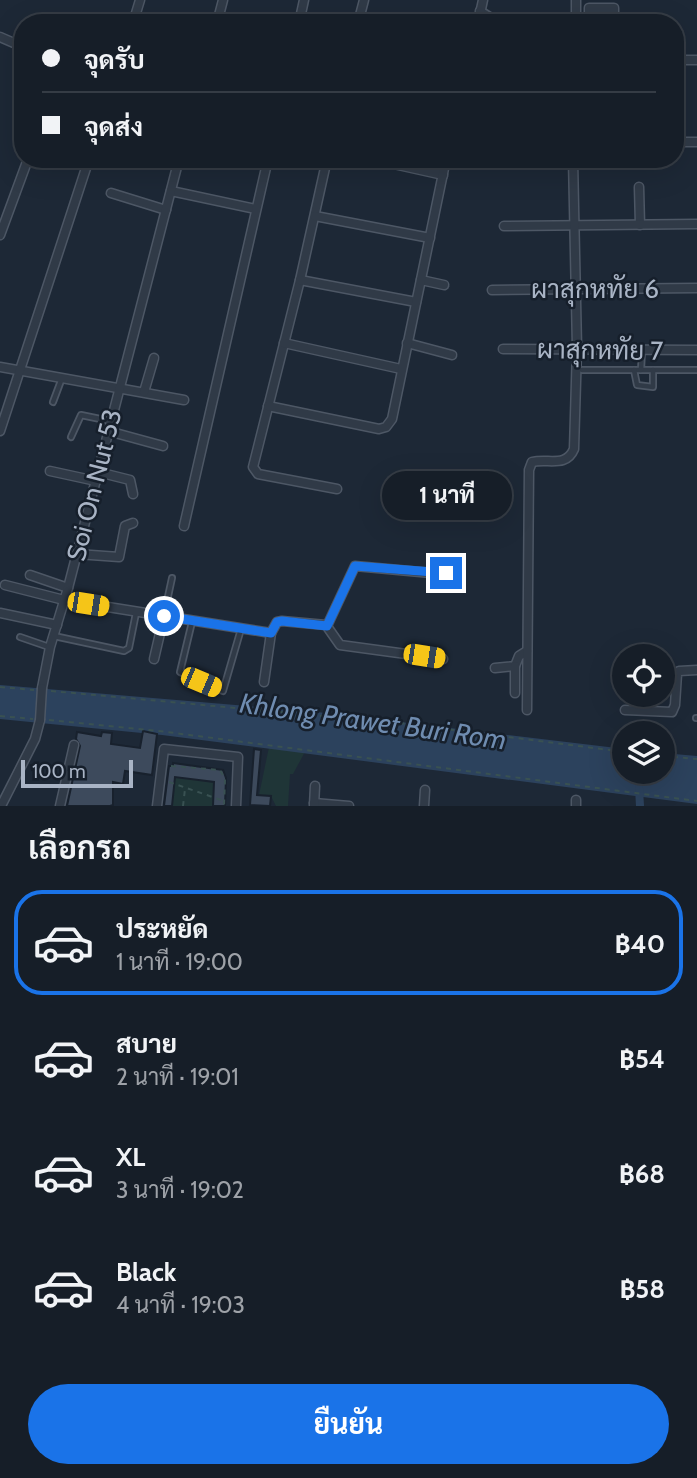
<!DOCTYPE html>
<html lang="th">
<head>
<meta charset="utf-8">
<style>
	:root { --surface:#161e28; --page:#232b34; --text:#f1f3f6; --muted:#9ea2a8; --line:#353c45; --accent:#1a73e8 }
	body { margin:0; font-family:Cabin,Sarabun,sans-serif; background:var(--page); color:var(--text); height:100vh; display:flex; flex-direction:column; font-size:26px; white-space:nowrap }
	* { box-sizing:border-box; margin:0 }
	p { font-size:23px; color:var(--muted) }
	.icon { flex:none; width:38px; height:38px; fill:none; stroke:currentColor; stroke-width:2; stroke-linecap:round; stroke-linejoin:round }
	.map { position:relative; height:806px; overflow:hidden }
	.drawer { display:flex; flex-direction:column; background:var(--surface); flex:1 }
	.drawer>* { flex:none }
	.top-card { position:absolute; left:14px; top:14px; width:670px; height:154px; border-radius:28px; box-shadow:0 7px 28px #0002,0 0 0 2px var(--line); display:grid; align-content:center; height:154px; padding:0 28px; background:var(--surface) }
	.buttons { position:absolute; left:612px; top:644px; display:grid; gap:14px }
	.buttons a { display:grid; place-items:center; width:63px; height:63px; border-radius:50%; background:var(--surface); box-shadow:0 7px 28px #0002,0 0 0 2px var(--line); font-size:35px }
	.scale { position:absolute; left:21px; bottom:18px; width:112px; box-sizing:border-box; padding-left:7px; border:4px solid #a9b4c5; border-top:0; font-size:19px; line-height:24px; white-space:nowrap; color:#a9b4c5; -webkit-text-stroke:5px #161f2b; paint-order:stroke }
	.end { position:absolute; width:32px; height:32px; margin:-16px; border:9px solid #1a73e8; background:#fff; box-shadow:0 0 0 4px #fff }
	.from { border-radius:50% }
	.bubble { position:absolute; height:49px; border-radius:24px; background:var(--surface); box-shadow:0 7px 28px #0002,0 0 0 2px var(--line); font-size:23px; font-weight:700; line-height:49px; text-align:center }
	.car { position:absolute; width:21px; height:42px; margin:-21px -10px; border-radius:9px; box-shadow:0 0 5px 2px #0007; background:linear-gradient(#f5c518 24%,#345 0 40%,#f5c518 0 76%,#345 0 86%,#f5c518 0) }
	.top-card b { display:flex; align-items:center; gap:24px; height:66px; font-size:26px }
	.top-card b+b { border-top:2px solid var(--line) }
	.top-card i { width:18px; height:18px; background:var(--text) }
	ul { padding:0; list-style:none }
	li { display:flex; align-items:center; gap:21px; height:105px; margin:0 14px 10px; padding:0 14px; border:4px solid transparent; border-radius:28px }
	li div { flex:1 }
	li b { display:block; font-size:26px }
	li em { font-style:normal; font-weight:700 }
	li.active { border-color:var(--accent) }
	li>.icon { width:63px; height:63px; stroke-width:1.5 }
	h2 { padding:0 28px; font-size:32px; line-height:84px }
	.button { display:flex; gap:14px; margin-top:auto; padding:14px 28px }
	.button a { flex:1; height:80px; border-radius:42px; background:var(--accent); color:#fff; font-size:28px; font-weight:700; line-height:80px; text-align:center }
	.map>svg:first-child { display:block }
	.green { fill:#1f3537 }
	.water { fill:#2c425d }
	.lines { fill:none; stroke-linecap:round; stroke-linejoin:round }
	.canal { stroke:#2c425d; stroke-width:8 }
	.building { fill:#3d4a5c; stroke:#18212d; stroke-width:2 }
	.service-casing { stroke:#4d5765; stroke-width:8 }
	.minor-casing { stroke:#4d5765; stroke-width:11 }
	.path { stroke:#395152; stroke-width:2; stroke-dasharray:5 5; stroke-linecap:butt }
	.service { stroke:#303a47; stroke-width:4.5 }
	.minor { stroke:#303a47; stroke-width:8 }
	.minor-bridge-casing { stroke:#4d5765; stroke-width:11; stroke-linecap:butt }
	.minor-bridge { stroke:#303a47; stroke-width:8 }
	.route { stroke:#1a73e8; stroke-width:9 }
	.labels { text-anchor:middle; stroke-width:5; stroke-linejoin:round; paint-order:stroke }
	.street-label { font-size:26px; fill:#a9b4c5; stroke:#161f2b }
	.water-label { font-size:28px; font-style:italic; fill:#6f8cb0; stroke:#161f2b }
</style>
</head>
<body>
<div class="map">
<svg width="697" height="806" viewBox="0 0 697 806">
	<rect width="100%" height="100%" fill="#1d2836"/>
	<!-- green -->
	<g class="green">
		<path d="M269,747L306,750L293,774H290L288,806H276L271,796L259,795Z"/>
		<path d="M175,777L226,783L213,806H172Z"/>
	</g>
	<!-- water -->
	<path class="water" d="M0,685L317,712L625,749V772H663V753L697,756V804L162,735L0,719Z"/>
	<g class="lines">
		<!-- canal -->
		<path class="canal" d="M639,788L640,806"/>
	</g>
	<!-- building -->
	<g class="building">
		<path d="M143,731L157,734L152,775L125,771L123,784L113,782V805L110,806H67L80,746L76,739L77,732L101,736L102,732L112,733L111,744L140,748Z"/>
		<path d="M254,749L261,750L257,795L271,796L270,806L250,805Z"/>
		<path d="M173,763L223,770L226,778L225,806H213L214,782L175,777L172,806H164L169,766H173Z"/>
	</g>
	<g class="lines">
		<!-- service casing -->
		<g class="service-casing">
			<g id="service">
				<path d="M582,370H697"/>
				<path d="M634,370L637,385L653,387V370"/>
				<path d="M641,370L642,351"/>
				<path d="M53,402L62,378"/>
				<path d="M71,437L81,415L110,421"/>
				<path d="M164,615L172,578"/>
				<path d="M192,622L180,672L223,691L241,629"/>
				<path d="M54,636L124,651L129,648L136,613"/>
				<path d="M20,637L49,647"/>
				<path d="M696,718H697"/>
			</g>
		</g>
		<!-- minor casing -->
		<g class="minor-casing">
			<g id="minor">
				<path d="M480,11L491,18L510,23"/>
				<path d="M359,18L381,23"/>
				<path d="M161,19L175,23"/>
				<path d="M133,23L140,0"/>
				<path d="M217,23L223,0"/>
				<path d="M299,23L304,0"/>
				<path d="M358,23L364,0"/>
				<path d="M478,23L483,0"/>
				<path d="M576,23V0"/>
				<path d="M589,23V8H614V23"/>
				<path d="M0,37L23,47"/>
				<path d="M676,60H697"/>
				<path d="M676,142H697"/>
				<path d="M327,159L300,280L253,467L258,474L337,489"/>
				<path d="M371,159L443,175"/>
				<path d="M639,187L640,225"/>
				<path d="M171,191L256,209"/>
				<path d="M111,193L166,210"/>
				<path d="M315,216L430,238"/>
				<path d="M504,226L697,224"/>
				<path d="M0,235L28,159"/>
				<path d="M300,280L416,302"/>
				<path d="M421,280L444,285"/>
				<path d="M492,290L697,288"/>
				<path d="M284,343L401,369"/>
				<path d="M407,343L452,355"/>
				<path d="M503,349L697,350"/>
				<path d="M0,367L184,400"/>
				<path d="M144,392L154,358"/>
				<path d="M268,406L379,429L386,427L392,419L446,159"/>
				<path d="M0,431L89,159"/>
				<path d="M108,431L163,446"/>
				<path d="M50,471L96,481"/>
				<path d="M98,472L130,480L133,494"/>
				<path d="M184,526L268,159"/>
				<path d="M77,554L119,557L125,526L133,523"/>
				<path d="M30,575L68,588"/>
				<path d="M5,585L64,600L271,633L277,622L282,621L326,625L340,645L443,659"/>
				<path d="M0,613L57,625"/>
				<path d="M327,626L355,566L442,574L448,571V562"/>
				<path d="M154,659L164,616"/>
				<path d="M495,668L515,666L519,656L527,651"/>
				<path d="M264,682L271,633"/>
				<path d="M42,688L50,647L68,588L179,159"/>
				<path d="M515,693V666"/>
				<path d="M527,710L529,470L532,462C548,458 566,468 574,449L577,348L573,159"/>
				<path d="M625,710L672,712L675,705L677,674L679,671L697,670"/>
				<path d="M576,800V806"/>
				<path d="M314,803L349,806"/>
				<path d="M1,806L35,739L40,720"/>
				<path d="M60,806L74,745"/>
				<path d="M157,806L164,749L238,757L236,806"/>
				<path d="M314,806L315,786"/>
				<path d="M424,806L425,790"/>
			</g>
		</g>
		<!-- path -->
		<g class="path">
			<path d="M0,687L34,690"/>
			<path d="M51,691L399,723L625,752"/>
			<path d="M0,716L33,719"/>
			<path d="M49,720L159,731L697,801"/>
			<path d="M663,756L697,759"/>
			<path d="M171,766L220,770L225,779L224,806"/>
			<path d="M169,782L224,801"/>
			<path d="M183,806L185,789"/>
		</g>
		<!-- service -->
		<use href="#service" class="service"/>
		<!-- minor -->
		<use href="#minor" class="minor"/>
		<!-- minor-bridge casing -->
		<g class="minor-bridge-casing">
			<path id="minor-bridge" d="M40,720L42,688"/>
		</g>
		<!-- minor-bridge -->
		<use href="#minor-bridge" class="minor-bridge"/>
	</g>
	<g class="lines">
		<!-- route -->
		<path class="route" d="M164,616L271,633L277,622L282,621L327,626L355,566L446,573"/>
	</g>
	<g class="labels">
		<!-- street labels -->
		<g class="street-label">
			<text x="595" y="298">ผาสุกหทัย 6</text>
			<text transform="translate(600 350) rotate(1)" y="9">ผาสุกหทัย 7</text>
			<text transform="translate(94 485) rotate(-76)" y="9">Soi On Nut 53</text>
		</g>
		<!-- water labels -->
		<g class="water-label">
			<text transform="translate(373 721) rotate(8)" y="10">Khlong Prawet Buri Rom</text>
		</g>
	</g>
</svg>
<div class="buttons">
<a><svg class="icon" aria-label="locate" viewBox="0 0 24 24"><circle cx="12" cy="12" r="6"/><path d="M12 2v4M12 18v4M2 12h4M18 12h4"/></svg></a>
<a><svg class="icon" aria-label="layers" viewBox="0 0 24 24"><path d="M12 4l9 5-9 5-9-5zM3 14l9 5 9-5"/></svg></a>
</div>
<div class="scale">100 m</div>
<i class="end from" style="left:164px;top:616px"></i>
<i class="end" style="left:446px;top:573px"></i>
<div class="bubble" style="left:382px;top:471px;width:130px">1 นาที</div>
<i class="car" style="left:88px;top:604px;rotate:99deg"></i>
<i class="car" style="left:424px;top:656px;rotate:99deg"></i>
<i class="car" style="left:201px;top:682px;rotate:113deg"></i>
<div class="top-card">
<b><i class="from"></i>จุดรับ</b>
<b><i></i>จุดส่ง</b>
</div>
</div>
<section class="drawer">
<h2>เลือกรถ</h2>
<ul>
<li class="active"><svg class="icon" aria-label="car" viewBox="0 0 24 24"><path d="M5 17H2v-5l4-1 3-4h7l3 4 3 1v5h-3M9 17h6M6 11h13"/><circle cx="7" cy="17" r="2"/><circle cx="17" cy="17" r="2"/></svg><div><b>ประหยัด</b><p>1 นาที · 19:00</p></div><em>฿40</em></li>
<li><svg class="icon" aria-label="car" viewBox="0 0 24 24"><path d="M5 17H2v-5l4-1 3-4h7l3 4 3 1v5h-3M9 17h6M6 11h13"/><circle cx="7" cy="17" r="2"/><circle cx="17" cy="17" r="2"/></svg><div><b>สบาย</b><p>2 นาที · 19:01</p></div><em>฿54</em></li>
<li><svg class="icon" aria-label="car" viewBox="0 0 24 24"><path d="M5 17H2v-5l4-1 3-4h7l3 4 3 1v5h-3M9 17h6M6 11h13"/><circle cx="7" cy="17" r="2"/><circle cx="17" cy="17" r="2"/></svg><div><b>XL</b><p>3 นาที · 19:02</p></div><em>฿68</em></li>
<li><svg class="icon" aria-label="car" viewBox="0 0 24 24"><path d="M5 17H2v-5l4-1 3-4h7l3 4 3 1v5h-3M9 17h6M6 11h13"/><circle cx="7" cy="17" r="2"/><circle cx="17" cy="17" r="2"/></svg><div><b>Black</b><p>4 นาที · 19:03</p></div><em>฿58</em></li>
</ul>
<div class="button"><a>ยืนยัน</a></div>
</section>
</body>
</html>
